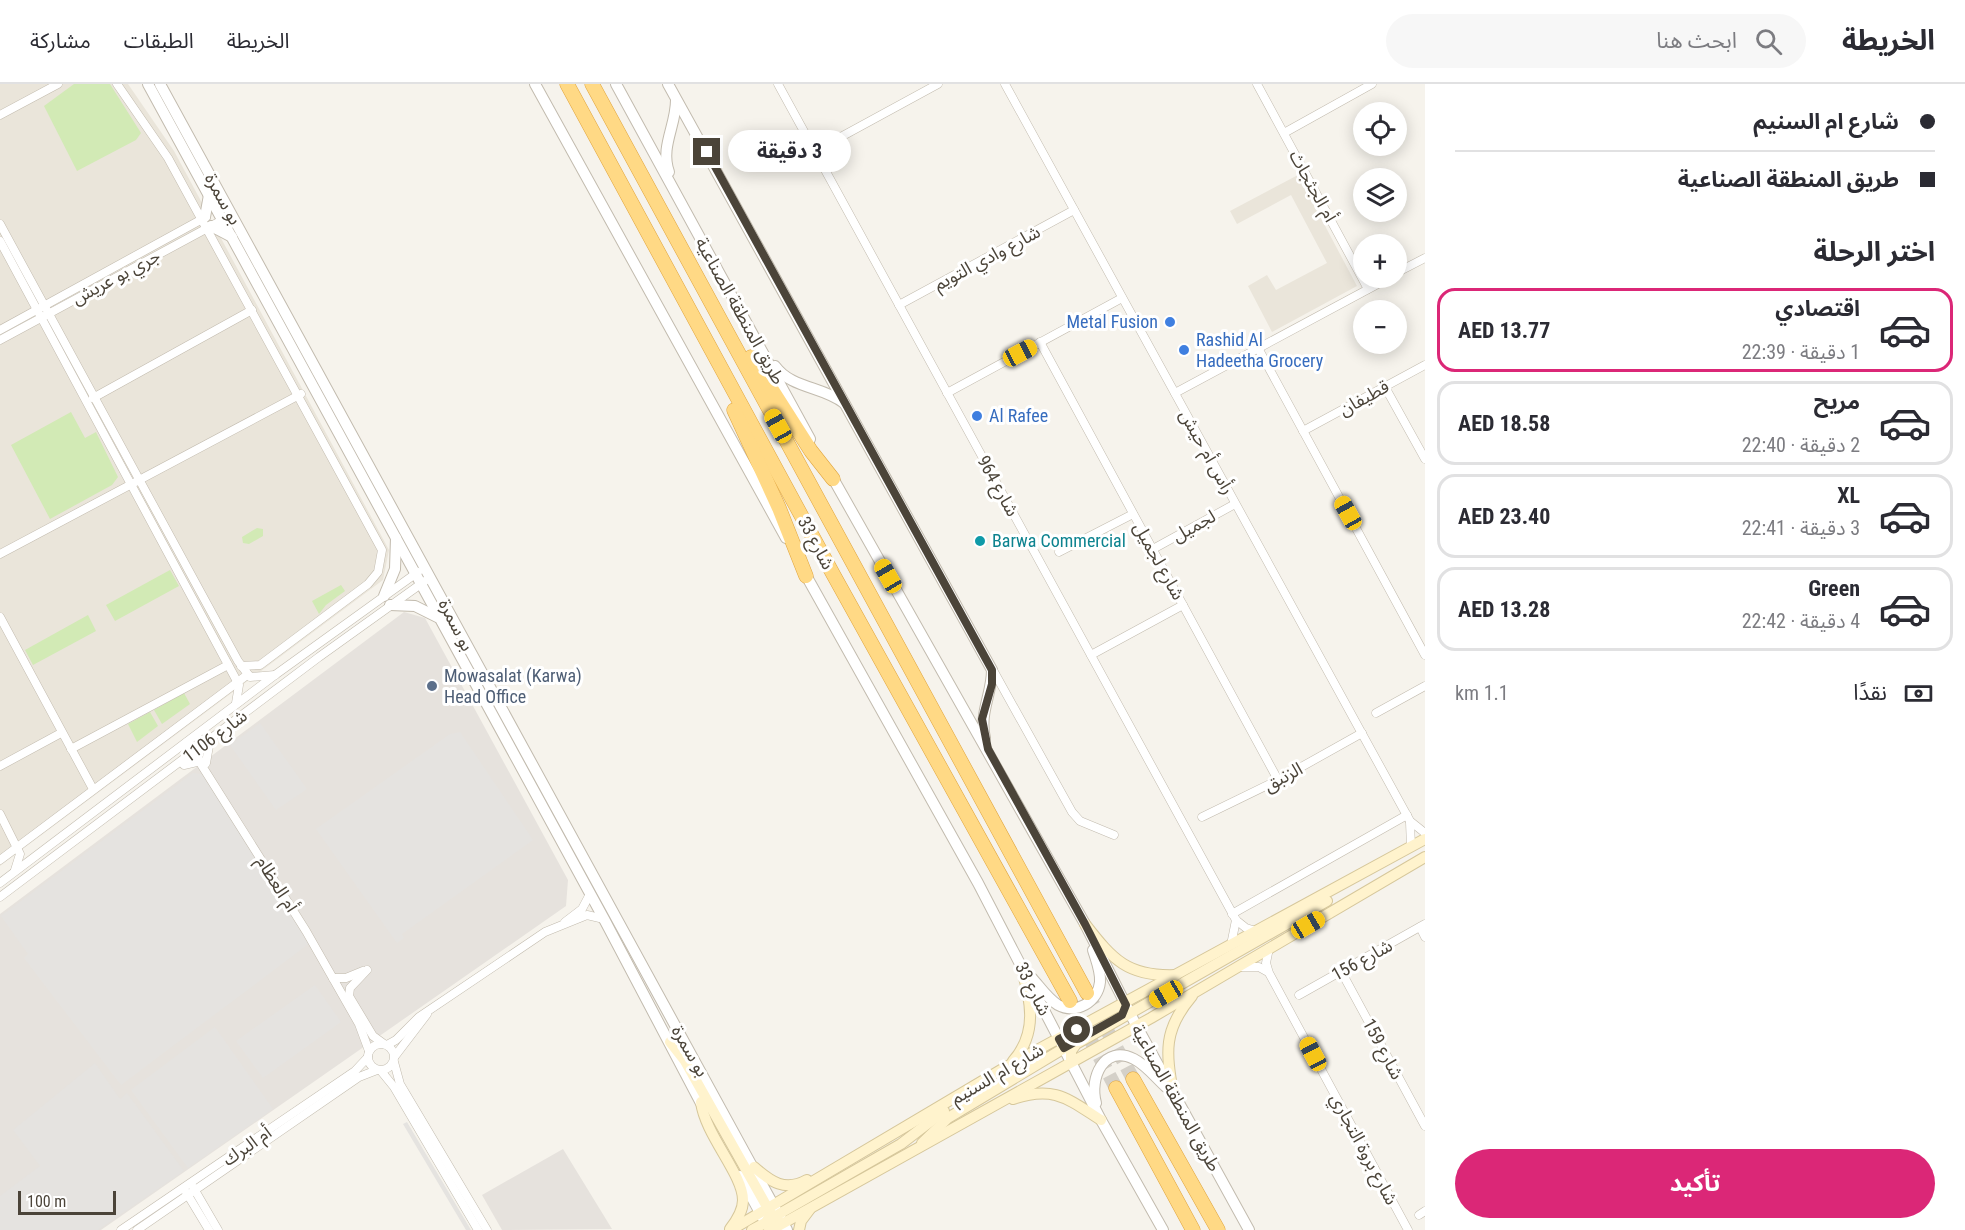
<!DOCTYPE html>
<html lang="ar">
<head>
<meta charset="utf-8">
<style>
	:root { --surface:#fff; --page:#f7f7f7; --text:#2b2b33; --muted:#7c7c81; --line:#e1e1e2; --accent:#db2777 }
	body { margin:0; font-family:"Roboto Condensed","Noto Sans Arabic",sans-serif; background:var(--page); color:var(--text); direction:rtl; height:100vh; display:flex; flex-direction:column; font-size:22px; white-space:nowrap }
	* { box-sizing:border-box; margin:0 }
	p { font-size:20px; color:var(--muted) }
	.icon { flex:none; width:33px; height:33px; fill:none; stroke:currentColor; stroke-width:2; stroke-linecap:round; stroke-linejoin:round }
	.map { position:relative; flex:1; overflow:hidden; direction:ltr }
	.side { display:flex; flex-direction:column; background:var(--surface); width:540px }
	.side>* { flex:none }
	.top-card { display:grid; align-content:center; height:132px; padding:0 30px; background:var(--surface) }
	.tools { position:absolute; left:1353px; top:18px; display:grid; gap:12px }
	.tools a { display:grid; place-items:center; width:54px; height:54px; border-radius:50%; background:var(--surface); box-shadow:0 3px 15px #0003; font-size:30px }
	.scale { position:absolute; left:18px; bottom:15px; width:98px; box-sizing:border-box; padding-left:6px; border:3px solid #4b4439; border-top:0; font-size:16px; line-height:21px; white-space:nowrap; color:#4b4439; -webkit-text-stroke:4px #fff; paint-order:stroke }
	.end { position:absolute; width:27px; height:27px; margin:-14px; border:8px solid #4b4439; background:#fff; box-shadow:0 0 0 3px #fff }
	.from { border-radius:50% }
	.bubble { position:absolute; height:42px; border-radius:21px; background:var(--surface); box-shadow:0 3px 15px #0003; font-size:20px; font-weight:700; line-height:42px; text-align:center; direction:rtl }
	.car { position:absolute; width:18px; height:36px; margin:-18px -9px; border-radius:8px; box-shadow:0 0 4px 2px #0007; background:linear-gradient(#f5c518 24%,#345 0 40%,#f5c518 0 76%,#345 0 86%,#f5c518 0) }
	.top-card b { display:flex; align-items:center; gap:21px; height:57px; font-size:22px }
	.top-card b+b { border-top:2px solid var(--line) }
	.top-card i { width:15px; height:15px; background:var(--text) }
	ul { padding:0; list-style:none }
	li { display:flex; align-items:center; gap:18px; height:84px; margin:0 12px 9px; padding:0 18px; border:3px solid var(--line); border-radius:18px }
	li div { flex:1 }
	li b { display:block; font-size:22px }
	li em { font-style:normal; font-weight:700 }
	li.on { border-color:var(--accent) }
	li>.icon { width:54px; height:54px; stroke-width:1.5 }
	h2 { padding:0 30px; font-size:27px; line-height:72px }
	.pay { display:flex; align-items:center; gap:15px; height:66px; padding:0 30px; font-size:22px }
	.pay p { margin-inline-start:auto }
	.primary-button { display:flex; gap:12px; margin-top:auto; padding:12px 30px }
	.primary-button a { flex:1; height:69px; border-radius:36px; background:var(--accent); color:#fff; font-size:24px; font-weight:700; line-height:69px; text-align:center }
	header { display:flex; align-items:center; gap:36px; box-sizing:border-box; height:84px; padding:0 30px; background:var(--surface); border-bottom:2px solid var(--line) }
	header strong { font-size:28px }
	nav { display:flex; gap:33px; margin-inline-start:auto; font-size:21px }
	.search { width:420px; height:54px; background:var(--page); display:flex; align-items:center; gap:15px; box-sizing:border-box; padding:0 21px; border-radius:33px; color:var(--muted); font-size:22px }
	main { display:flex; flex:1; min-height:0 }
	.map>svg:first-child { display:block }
	.residential { fill:#eae5da }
	.industrial { fill:#e6e2dd }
	.green { fill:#d2eab5 }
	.parking { fill:#e5e3e0 }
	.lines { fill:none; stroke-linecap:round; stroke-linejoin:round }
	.trunk-tunnel { stroke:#d4d0c8; stroke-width:14; stroke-dasharray:14 7; stroke-linecap:butt }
	.minor-casing { stroke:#c2bbae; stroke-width:9 }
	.tertiary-casing { stroke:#c2bbae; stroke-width:12 }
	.secondary-casing { stroke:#d6c79b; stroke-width:12 }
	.trunk-casing { stroke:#e0a43c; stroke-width:15 }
	.minor { stroke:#fff; stroke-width:8 }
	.tertiary { stroke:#fff; stroke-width:10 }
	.secondary { stroke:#fff3cd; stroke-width:10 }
	.trunk { stroke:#ffd985; stroke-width:14 }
	.route { stroke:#4b4439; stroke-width:8 }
	.shop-dot { fill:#3f7fe0; stroke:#fff; stroke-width:2 }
	.culture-dot { fill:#0f9aa8; stroke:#fff; stroke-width:2 }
	.service-dot { fill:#5c6f8a; stroke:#fff; stroke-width:2 }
	.labels { text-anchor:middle; stroke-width:6; stroke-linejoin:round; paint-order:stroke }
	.street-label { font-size:18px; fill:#4b4439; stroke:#fff }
	.shop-label { font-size:18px; fill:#366cbe; stroke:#fff; text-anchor:start }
	.culture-label { font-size:18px; fill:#0d838f; stroke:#fff; text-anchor:start }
	.service-label { font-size:18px; fill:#4e5e75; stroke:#fff; text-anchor:start }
</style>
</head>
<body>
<header>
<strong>الخريطة</strong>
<div class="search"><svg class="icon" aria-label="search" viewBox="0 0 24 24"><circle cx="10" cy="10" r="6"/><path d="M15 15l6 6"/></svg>ابحث هنا</div>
<nav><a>الخريطة</a><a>الطبقات</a><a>مشاركة</a></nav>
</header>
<main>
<section class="side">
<div class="top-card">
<b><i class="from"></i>شارع ام السنيم</b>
<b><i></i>طريق المنطقة الصناعية</b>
</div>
<h2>اختر الرحلة</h2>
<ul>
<li class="on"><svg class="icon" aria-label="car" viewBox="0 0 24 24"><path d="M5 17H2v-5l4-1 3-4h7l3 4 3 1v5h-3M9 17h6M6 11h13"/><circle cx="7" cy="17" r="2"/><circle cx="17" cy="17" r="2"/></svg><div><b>اقتصادي</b><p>1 دقيقة · 22:39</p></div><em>AED 13.77</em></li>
<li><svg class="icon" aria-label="car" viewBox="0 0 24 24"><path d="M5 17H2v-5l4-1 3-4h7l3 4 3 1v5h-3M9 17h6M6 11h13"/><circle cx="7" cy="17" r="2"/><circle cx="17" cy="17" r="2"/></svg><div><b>مريح</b><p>2 دقيقة · 22:40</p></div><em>AED 18.58</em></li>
<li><svg class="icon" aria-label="car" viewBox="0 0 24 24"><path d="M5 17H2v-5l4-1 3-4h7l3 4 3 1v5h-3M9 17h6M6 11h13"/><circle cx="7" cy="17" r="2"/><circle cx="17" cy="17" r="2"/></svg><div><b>XL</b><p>3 دقيقة · 22:41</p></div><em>AED 23.40</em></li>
<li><svg class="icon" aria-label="car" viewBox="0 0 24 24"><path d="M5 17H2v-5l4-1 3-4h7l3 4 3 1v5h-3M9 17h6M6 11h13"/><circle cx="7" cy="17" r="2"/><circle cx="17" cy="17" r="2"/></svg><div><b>Green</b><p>4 دقيقة · 22:42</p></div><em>AED 13.28</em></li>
</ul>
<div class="pay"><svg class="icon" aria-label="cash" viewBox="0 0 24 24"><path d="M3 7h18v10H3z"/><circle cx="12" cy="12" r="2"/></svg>نقدًا<p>1.1 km</p></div>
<div class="primary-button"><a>تأكيد</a></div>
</section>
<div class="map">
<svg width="1425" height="1146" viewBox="0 0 1425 1146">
	<rect width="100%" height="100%" fill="#f6f3ec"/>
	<!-- residential -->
	<g class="residential">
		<path d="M0,0H128L174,67L389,466L383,496L0,782Z"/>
		<path d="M1298,91L1357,202L1272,248L1248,202L1267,191L1276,206L1327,179L1291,111L1237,140L1230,127Z"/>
	</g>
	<!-- industrial -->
	<g class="industrial">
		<path d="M404,528L425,534L568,796L566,822L101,1146H0V830Z"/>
		<path d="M563,1065L612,1145L502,1146L482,1111Z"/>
	</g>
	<!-- green -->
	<g class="green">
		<path d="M74,0H110L141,49L136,56L77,87L44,22Z"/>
		<path d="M71,328L85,354L96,348L118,393L112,401L50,435L11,361Z"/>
		<path d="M257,444L263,445V452L249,460L243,459L242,453Z"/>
		<path d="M170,486L179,502L115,537L106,521Z"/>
		<path d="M341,501L345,507L326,521L319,530L312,517Z"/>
		<path d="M88,531L96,547L33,581L25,566Z"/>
		<path d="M184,609L190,620L162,640L154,626Z"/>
		<path d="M150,628L158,642L137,658L128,640Z"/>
	</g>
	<!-- parking -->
	<g class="parking">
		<path d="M260,639L307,705L276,726L230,661Z"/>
		<path d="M460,648L533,756L402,850L404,854L397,859L316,745L450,650Z"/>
		<path d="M193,689L207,691L311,858L121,1001L24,874L28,870L1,832Z"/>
		<path d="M315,901L341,938L263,994L236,957Z"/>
		<path d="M215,943L273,1025L188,1084L131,1006Z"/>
		<path d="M95,979L120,1015L127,1009L184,1087L98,1146H0V1112L40,1082L13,1046Z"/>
		<path d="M407,1038L471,1146H466L403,1040Z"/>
	</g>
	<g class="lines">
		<!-- trunk-tunnel -->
		<g class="trunk-tunnel">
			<path d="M1087,909L1133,995"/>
			<path d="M1070,917L1116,1004"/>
		</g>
		<!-- minor casing -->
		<g class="minor-casing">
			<g id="minor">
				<path d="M117,0L168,74L382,466L378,488L368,500L260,581L241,582"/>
				<path d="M778,0L1236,836L1246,844L1256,847"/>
				<path d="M1005,0L1410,737L1425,749"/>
				<path d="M1257,0L1368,205"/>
				<path d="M0,31L58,0"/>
				<path d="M1284,49L1372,0"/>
				<path d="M815,67L938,0"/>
				<path d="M0,140L238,577L250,593L275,591"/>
				<path d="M0,157L239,601L236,619"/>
				<path d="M1396,189L1425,174"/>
				<path d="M899,221L1074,126"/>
				<path d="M0,246L206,133"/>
				<path d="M0,256L226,134"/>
				<path d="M1040,258L1278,696"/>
				<path d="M1258,264L1425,571"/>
				<path d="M1385,303L1425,375"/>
				<path d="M947,309L1122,214"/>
				<path d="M1175,309L1389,194"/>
				<path d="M93,314L252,226"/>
				<path d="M1303,347L1425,281"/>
				<path d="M1153,465L1235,420"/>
				<path d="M1059,468L1133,430"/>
				<path d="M0,470L301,310"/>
				<path d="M0,533L93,705"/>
				<path d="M1091,571L1183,521"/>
				<path d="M993,586L1072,728L1080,737L1114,751"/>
				<path d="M1376,629L1425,602"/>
				<path d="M187,658L306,847L359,940L369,967"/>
				<path d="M71,665L228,581"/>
				<path d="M181,678L184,681L201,677"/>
				<path d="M206,679L210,656"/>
				<path d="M0,682L61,649"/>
				<path d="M0,730L20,770L15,786"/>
				<path d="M1202,733L1278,696L1362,649"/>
				<path d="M1410,738L1411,763"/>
				<path d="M0,776L247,591"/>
				<path d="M0,799L275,591L418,488"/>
				<path d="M0,813L319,573L425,497"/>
				<path d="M1232,830L1407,731"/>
				<path d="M565,838L582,825L590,810"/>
				<path d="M1420,843L1425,853"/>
				<path d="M1231,861L1236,836"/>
				<path d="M1269,864L1266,879L1269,889L1408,1146"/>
				<path d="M1240,883H1259L1268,888"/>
				<path d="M367,886L350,904L349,912L373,952L384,960"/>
				<path d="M1341,887L1425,1042"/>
				<path d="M333,894H346L363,887"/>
				<path d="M1299,911L1425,840"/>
				<circle cx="381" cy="973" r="13"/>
				<path d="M387,961L396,956L419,933L545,848L587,831L604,835"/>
				<path d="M395,972L427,930"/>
				<path d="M394,978L400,1000L487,1146"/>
				<path d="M381,987L394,1003L478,1146"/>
				<path d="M193,1103L218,1146"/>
				<path d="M186,1108L209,1146"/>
				<path d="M1419,1131L1425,1127"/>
				<path d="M121,1146L355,987L368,973"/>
				<path d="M137,1146L359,993L377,986"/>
			</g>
		</g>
		<!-- tertiary casing -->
		<g class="tertiary-casing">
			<g id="tertiary">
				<path d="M148,0L604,835L704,1025"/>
				<path d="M160,0L787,1146"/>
				<path d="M535,0L786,454"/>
				<path d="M616,0L810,355"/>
				<path d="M668,0L992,586C992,610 979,629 985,654"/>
				<path d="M669,88C660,63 676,42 676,16"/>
				<path d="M205,133L209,111"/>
				<path d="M211,142L232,153"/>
				<path d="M775,282C792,305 822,302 844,319"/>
				<path d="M830,389L1085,840L1136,941L1249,1146"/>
				<path d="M803,486L978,799L1101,1036L1163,1146"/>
				<path d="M384,512L395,485L396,454"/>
				<path d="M390,521L415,522L437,533"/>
				<path d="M1032,894C1040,903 1048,915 1058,921C1076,931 1098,918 1100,898C1101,888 1096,876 1093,866"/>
				<path d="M1096,1019C1089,994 1104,960 1134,975C1146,981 1156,994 1166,1003"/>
				<path d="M740,1092L764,1136"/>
			</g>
		</g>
		<!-- secondary casing -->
		<g class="secondary-casing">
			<g id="secondary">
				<path d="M1085,840C1113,876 1128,893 1176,891"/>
				<path d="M670,958L685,977L771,1130"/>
				<path d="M1013,977C1038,949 1031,916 1021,883"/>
				<path d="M1071,977V967L1076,960L1327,817"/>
				<path d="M1173,1009C1166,968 1163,946 1192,912"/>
				<path d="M1013,1015C1054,1001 1068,1015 1101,1036"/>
				<path d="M701,1018C705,1051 743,1090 743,1116C743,1127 737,1136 730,1145"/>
				<path d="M922,1059L948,1034L1076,957"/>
				<path d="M754,1083C771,1098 785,1108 807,1096"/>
				<path d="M731,1146L1006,983L1425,755"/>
				<path d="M752,1146L765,1139L772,1130"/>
				<path d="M769,1146L779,1130L901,1060L944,1027"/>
				<path d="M771,1146L1151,934L1425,773"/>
				<path d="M799,1146L801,1137L810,1125"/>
			</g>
		</g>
		<!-- trunk casing -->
		<g class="trunk-casing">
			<g id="trunk">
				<path d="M567,0L833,490L1070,917"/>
				<path d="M592,0L1087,909"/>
				<path d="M751,273L811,367L833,395"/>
				<path d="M734,326L779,424L806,492"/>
				<path d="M1133,995L1218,1146"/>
				<path d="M1116,1004L1193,1146"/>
			</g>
		</g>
		<!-- minor -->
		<use href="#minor" class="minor"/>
		<!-- tertiary -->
		<use href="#tertiary" class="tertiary"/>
		<!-- secondary -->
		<use href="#secondary" class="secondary"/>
		<!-- trunk -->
		<use href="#trunk" class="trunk"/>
	</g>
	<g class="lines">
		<!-- route -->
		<path class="route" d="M707,68L992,586V600L982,635L988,665L1085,840L1126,921L1122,931L1064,964L1059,955L1077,946"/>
	</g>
	<!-- markers -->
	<g class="shop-dot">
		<circle cx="1170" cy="238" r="6"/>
		<circle cx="1184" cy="266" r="6"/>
		<circle cx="977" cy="332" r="6"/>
	</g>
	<circle class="culture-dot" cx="980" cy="457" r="6"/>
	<circle class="service-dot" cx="432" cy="602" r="6"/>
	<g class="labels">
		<!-- street labels -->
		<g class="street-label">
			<text transform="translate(1313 102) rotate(61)" y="6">أم الجثجاث</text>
			<text transform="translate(223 115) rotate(61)" y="6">بو سمرة</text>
			<text transform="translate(987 174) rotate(-28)" y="6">شارع وادي التويم</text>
			<text transform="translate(116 193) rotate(-28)" y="6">جري بو عريش</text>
			<text transform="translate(740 227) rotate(61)" y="6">طريق المنطقة الصناعية</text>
			<text transform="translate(1364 314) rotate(-29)" y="6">قطيفان</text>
			<text transform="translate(1207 368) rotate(61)" y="6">رأس أم حيش</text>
			<text transform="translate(998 402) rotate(61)" y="6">شارع 964</text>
			<text transform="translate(1194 442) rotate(-29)" y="6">لجميل</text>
			<text transform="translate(816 459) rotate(62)" y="6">شارع 33</text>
			<text transform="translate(1159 477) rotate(61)" y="6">شارع لجميل</text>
			<text transform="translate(456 541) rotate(63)" y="6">بو سمرة</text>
			<text transform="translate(215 652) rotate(-37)" y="6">شارع 1106</text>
			<text transform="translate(1283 693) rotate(-28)" y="6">الزنبق</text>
			<text transform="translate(277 800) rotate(58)" y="6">أم العظام</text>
			<text transform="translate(1362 876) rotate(-29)" y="6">شارع 156</text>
			<text transform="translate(1033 905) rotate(63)" y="6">شارع 33</text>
			<text transform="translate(1383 965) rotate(62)" y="6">شارع 159</text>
			<text transform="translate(690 967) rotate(60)" y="6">بو سمرة</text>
			<text transform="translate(997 990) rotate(-30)" y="6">شارع ام السنيم</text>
			<text transform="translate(1176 1014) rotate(61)" y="6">طريق المنطقة الصناعية</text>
			<text transform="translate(247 1062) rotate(-35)" y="6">أم البرك</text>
			<text transform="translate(1364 1065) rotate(62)" y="6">شارع بروة التجاري</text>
		</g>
		<!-- shop labels -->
		<g class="shop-label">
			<text x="1158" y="244" text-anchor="end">Metal Fusion</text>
			<text x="1196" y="262">Rashid Al<tspan x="1196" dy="21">Hadeetha Grocery</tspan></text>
			<text x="989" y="338">Al Rafee</text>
		</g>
		<!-- culture labels -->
		<g class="culture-label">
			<text x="992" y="463">Barwa Commercial</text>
		</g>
		<!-- service labels -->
		<g class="service-label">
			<text x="444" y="598">Mowasalat (Karwa)<tspan x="444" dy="21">Head Office</tspan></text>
		</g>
	</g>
</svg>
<div class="tools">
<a><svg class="icon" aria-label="locate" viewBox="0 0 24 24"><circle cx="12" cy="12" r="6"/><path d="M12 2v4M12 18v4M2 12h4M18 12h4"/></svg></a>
<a><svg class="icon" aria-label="layers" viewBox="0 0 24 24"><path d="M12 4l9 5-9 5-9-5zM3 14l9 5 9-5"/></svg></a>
<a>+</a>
<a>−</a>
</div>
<div class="scale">100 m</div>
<i class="end from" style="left:1077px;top:946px"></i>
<i class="end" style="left:707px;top:68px"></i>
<div class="bubble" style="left:728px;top:46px;width:123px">3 دقيقة</div>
<i class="car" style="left:1020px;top:269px;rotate:62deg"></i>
<i class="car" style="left:778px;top:342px;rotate:331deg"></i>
<i class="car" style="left:1348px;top:429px;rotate:331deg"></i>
<i class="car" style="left:888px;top:492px;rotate:330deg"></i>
<i class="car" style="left:1308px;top:841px;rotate:60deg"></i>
<i class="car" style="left:1166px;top:910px;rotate:240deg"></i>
<i class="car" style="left:1313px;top:970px;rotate:332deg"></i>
</div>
</main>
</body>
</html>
